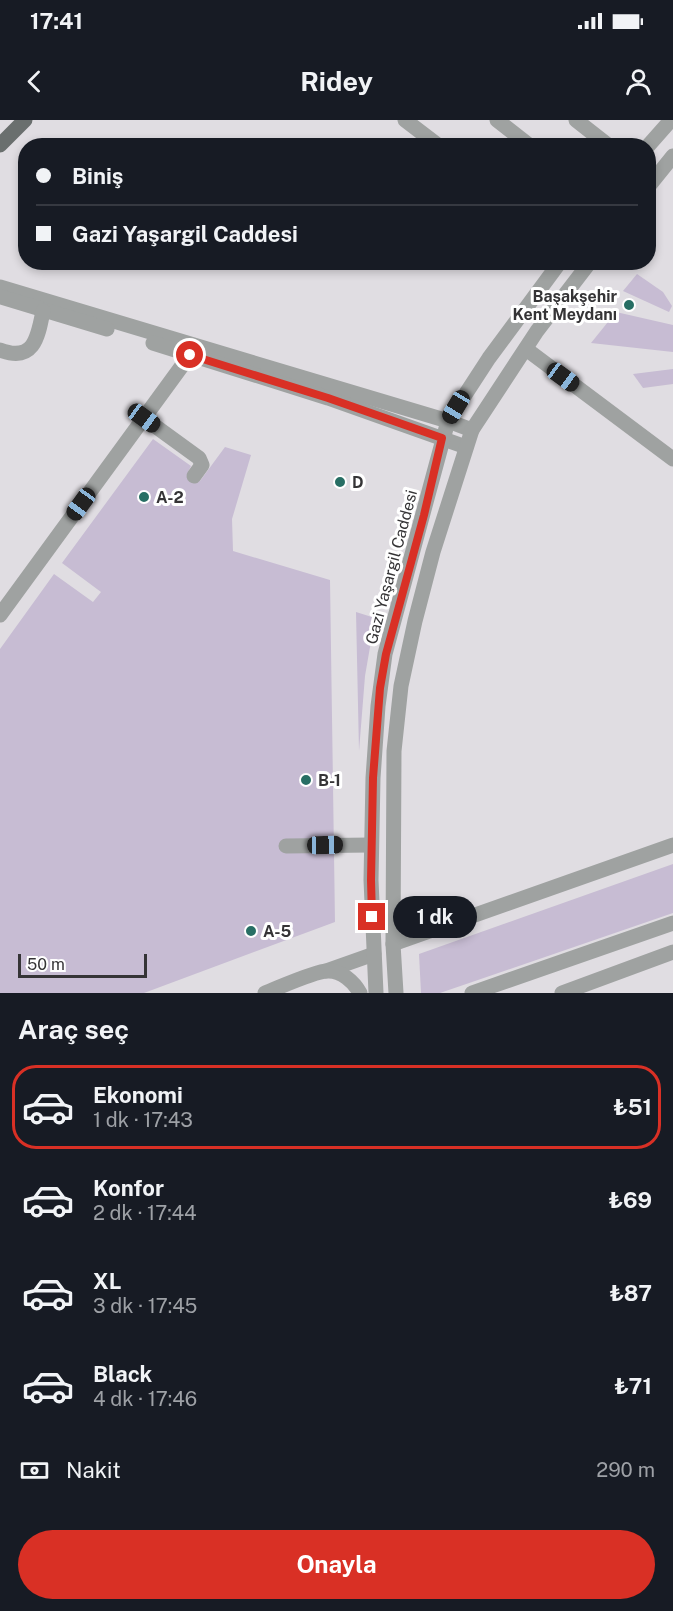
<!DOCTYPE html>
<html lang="tr">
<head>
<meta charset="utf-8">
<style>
	:root { --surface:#171b24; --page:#20242c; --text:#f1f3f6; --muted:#9ea1a6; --line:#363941; --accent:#d93025 }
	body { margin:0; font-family:"Public Sans",sans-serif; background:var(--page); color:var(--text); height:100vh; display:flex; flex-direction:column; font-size:22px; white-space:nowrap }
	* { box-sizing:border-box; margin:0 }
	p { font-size:20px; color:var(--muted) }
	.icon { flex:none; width:33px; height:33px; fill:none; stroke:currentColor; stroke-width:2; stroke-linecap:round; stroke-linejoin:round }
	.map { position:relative; height:873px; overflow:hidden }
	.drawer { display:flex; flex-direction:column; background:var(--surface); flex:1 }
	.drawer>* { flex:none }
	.guide { position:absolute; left:18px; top:18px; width:638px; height:132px; border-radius:24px; box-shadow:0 3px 9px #0003; display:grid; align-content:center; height:132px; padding:0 18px; background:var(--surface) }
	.scale { position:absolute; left:18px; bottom:15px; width:129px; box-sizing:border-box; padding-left:6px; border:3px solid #353436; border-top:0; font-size:16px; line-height:21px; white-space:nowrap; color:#353436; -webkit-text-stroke:4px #fff; paint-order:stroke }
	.end { position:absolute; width:27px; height:27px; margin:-14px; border:8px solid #d93025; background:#fff; box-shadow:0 0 0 3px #fff }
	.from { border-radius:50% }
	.bubble { position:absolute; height:42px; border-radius:21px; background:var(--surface); box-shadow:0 3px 9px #0003; font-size:20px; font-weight:700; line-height:42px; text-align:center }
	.car { position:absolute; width:18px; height:36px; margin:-18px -9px; border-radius:8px; box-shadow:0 0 4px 2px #0007; background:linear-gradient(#222 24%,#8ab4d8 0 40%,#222 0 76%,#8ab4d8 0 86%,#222 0) }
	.guide b { display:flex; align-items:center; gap:21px; height:57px; font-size:22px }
	.guide b+b { border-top:2px solid var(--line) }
	.guide i { width:15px; height:15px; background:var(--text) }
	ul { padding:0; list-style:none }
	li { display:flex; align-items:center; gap:18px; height:84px; margin:0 12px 9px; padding:0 6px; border:3px solid transparent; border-radius:24px }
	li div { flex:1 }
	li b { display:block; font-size:22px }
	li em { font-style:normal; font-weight:700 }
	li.active { border-color:var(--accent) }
	li>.icon { width:54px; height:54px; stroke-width:1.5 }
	h2 { padding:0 18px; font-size:27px; line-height:72px }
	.pay { display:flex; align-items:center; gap:15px; height:66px; padding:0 18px; font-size:22px }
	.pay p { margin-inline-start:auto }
	.action { display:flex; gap:12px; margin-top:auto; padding:12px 18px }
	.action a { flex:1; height:69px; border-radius:36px; background:var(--accent); color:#fff; font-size:24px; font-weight:700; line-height:69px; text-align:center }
	.status { display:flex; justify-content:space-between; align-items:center; height:42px; padding:0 30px; background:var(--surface); direction:ltr }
	.status svg { height:16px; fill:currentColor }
	header { display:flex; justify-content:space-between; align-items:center; height:78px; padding:0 18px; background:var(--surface); font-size:27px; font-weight:700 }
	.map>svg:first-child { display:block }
	.green { fill:#c7bcd3 }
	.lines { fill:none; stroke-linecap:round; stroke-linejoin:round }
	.minor { stroke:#9fa2a1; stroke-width:15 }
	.major { stroke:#6a6f6e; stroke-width:15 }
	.route { stroke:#d93025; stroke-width:8 }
	.poi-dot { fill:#276e64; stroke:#fff; stroke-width:2 }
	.labels { text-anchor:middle; stroke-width:6; stroke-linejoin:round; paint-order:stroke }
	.poi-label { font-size:16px; font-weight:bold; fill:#353436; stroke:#fff; text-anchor:start }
	.street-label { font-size:16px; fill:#353436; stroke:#fff }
</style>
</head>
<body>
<div class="status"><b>17:41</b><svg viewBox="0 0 49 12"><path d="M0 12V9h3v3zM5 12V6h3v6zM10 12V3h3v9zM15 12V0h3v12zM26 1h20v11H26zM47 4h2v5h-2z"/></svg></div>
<header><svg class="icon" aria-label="back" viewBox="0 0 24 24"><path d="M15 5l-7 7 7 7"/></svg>Ridey<svg class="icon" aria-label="person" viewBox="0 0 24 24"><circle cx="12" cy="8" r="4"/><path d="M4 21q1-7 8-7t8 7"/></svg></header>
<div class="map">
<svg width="673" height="873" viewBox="0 0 673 873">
	<rect width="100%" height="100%" fill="#e0dde2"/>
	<!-- green -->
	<g class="green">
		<path d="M637,154L663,172L672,186L669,192L623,171Z"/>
		<path d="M616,192L673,205V232L591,223Z"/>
		<path d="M673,249V264L643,268L633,254Z"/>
		<path d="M153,319L191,346L188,352L200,361L225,327L251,335L232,399L233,431L330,460L335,802L144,873H0V529L54,454L93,482L101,472L62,443Z"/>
		<path d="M356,492L375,498L365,556L359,631Z"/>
		<path d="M673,744V793L440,873H421L419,834Z"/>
	</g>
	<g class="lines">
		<!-- minor -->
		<g class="minor">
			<path d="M405,0L439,26"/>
			<path d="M497,0L530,26"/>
			<path d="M576,0L609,26"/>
			<path d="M648,26L671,0"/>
			<path d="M648,67L673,36"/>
			<path d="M0,167L448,301L472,310"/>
			<path d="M1,177L107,209"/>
			<path d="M153,223L328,278L466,327"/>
			<path d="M526,229L673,339"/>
			<path d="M0,230C34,243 38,217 43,191"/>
			<path d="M144,298L199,338L202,345L194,356"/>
			<path d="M0,495L195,228"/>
			<path d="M286,726L371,725"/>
			<path d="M393,824L673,725"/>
			<path d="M326,851L374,834"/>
			<path d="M265,873C278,868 315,851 327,851C341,850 354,862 360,873"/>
			<path d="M376,873L371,760L373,658L378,586L385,534L448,301L489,238L560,142"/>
			<path d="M396,873L393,824L394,631L401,566L415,501L433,432L472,310L537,211L590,142"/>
			<path d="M472,873L673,803"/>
			<path d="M562,873L673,832"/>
		</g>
		<!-- major -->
		<path class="major" d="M0,25L25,0"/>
	</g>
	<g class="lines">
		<!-- route -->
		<path class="route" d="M190,235L328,278L442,318L424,395L386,534L380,568L373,658L371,760L372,797"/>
	</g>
	<!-- markers -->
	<g class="poi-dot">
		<circle cx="629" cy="185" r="6"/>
		<circle cx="340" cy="362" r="6"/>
		<circle cx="144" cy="377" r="6"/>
		<circle cx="306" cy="660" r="6"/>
		<circle cx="251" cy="811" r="6"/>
	</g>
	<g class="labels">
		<!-- poi labels -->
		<g class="poi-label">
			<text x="617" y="182" text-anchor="end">Başakşehir<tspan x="617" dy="18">Kent Meydanı</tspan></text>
			<text x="352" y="368">D</text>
			<text x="156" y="383">A-2</text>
			<text x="318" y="666">B-1</text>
			<text x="263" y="817">A-5</text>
		</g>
		<!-- street labels -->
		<g class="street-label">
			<text transform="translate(391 447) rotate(-75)" y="6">Gazi Yaşargil Caddesi</text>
		</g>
	</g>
</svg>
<div class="scale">50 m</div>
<i class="end from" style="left:190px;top:235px"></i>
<i class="end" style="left:372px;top:797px"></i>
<div class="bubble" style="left:393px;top:776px;width:84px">1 dk</div>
<i class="car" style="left:563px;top:257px;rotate:126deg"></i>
<i class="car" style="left:456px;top:287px;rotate:211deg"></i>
<i class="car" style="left:144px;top:298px;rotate:126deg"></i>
<i class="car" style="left:81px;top:384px;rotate:216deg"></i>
<i class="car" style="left:325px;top:725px;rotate:89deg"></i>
<div class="guide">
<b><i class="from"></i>Biniş</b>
<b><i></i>Gazi Yaşargil Caddesi</b>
</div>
</div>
<section class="drawer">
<h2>Araç seç</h2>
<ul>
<li class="active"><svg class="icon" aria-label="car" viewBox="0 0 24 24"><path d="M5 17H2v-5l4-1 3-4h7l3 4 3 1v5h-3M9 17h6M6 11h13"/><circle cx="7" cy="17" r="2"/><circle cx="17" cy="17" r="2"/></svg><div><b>Ekonomi</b><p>1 dk · 17:43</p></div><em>₺51</em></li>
<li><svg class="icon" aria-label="car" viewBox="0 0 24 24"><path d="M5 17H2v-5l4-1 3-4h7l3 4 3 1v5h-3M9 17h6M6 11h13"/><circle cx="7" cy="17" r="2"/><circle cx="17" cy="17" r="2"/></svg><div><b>Konfor</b><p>2 dk · 17:44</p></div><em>₺69</em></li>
<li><svg class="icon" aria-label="car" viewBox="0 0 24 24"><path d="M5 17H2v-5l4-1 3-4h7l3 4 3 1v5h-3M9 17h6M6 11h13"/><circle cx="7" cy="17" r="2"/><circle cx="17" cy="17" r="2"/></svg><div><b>XL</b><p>3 dk · 17:45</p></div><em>₺87</em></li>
<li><svg class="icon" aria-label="car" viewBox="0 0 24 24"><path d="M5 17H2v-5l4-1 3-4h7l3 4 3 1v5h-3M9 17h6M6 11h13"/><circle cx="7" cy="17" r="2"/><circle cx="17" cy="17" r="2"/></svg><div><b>Black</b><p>4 dk · 17:46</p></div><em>₺71</em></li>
</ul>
<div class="pay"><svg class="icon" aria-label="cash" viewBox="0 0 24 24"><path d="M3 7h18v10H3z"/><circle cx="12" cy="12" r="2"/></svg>Nakit<p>290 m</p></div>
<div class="action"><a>Onayla</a></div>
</section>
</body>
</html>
